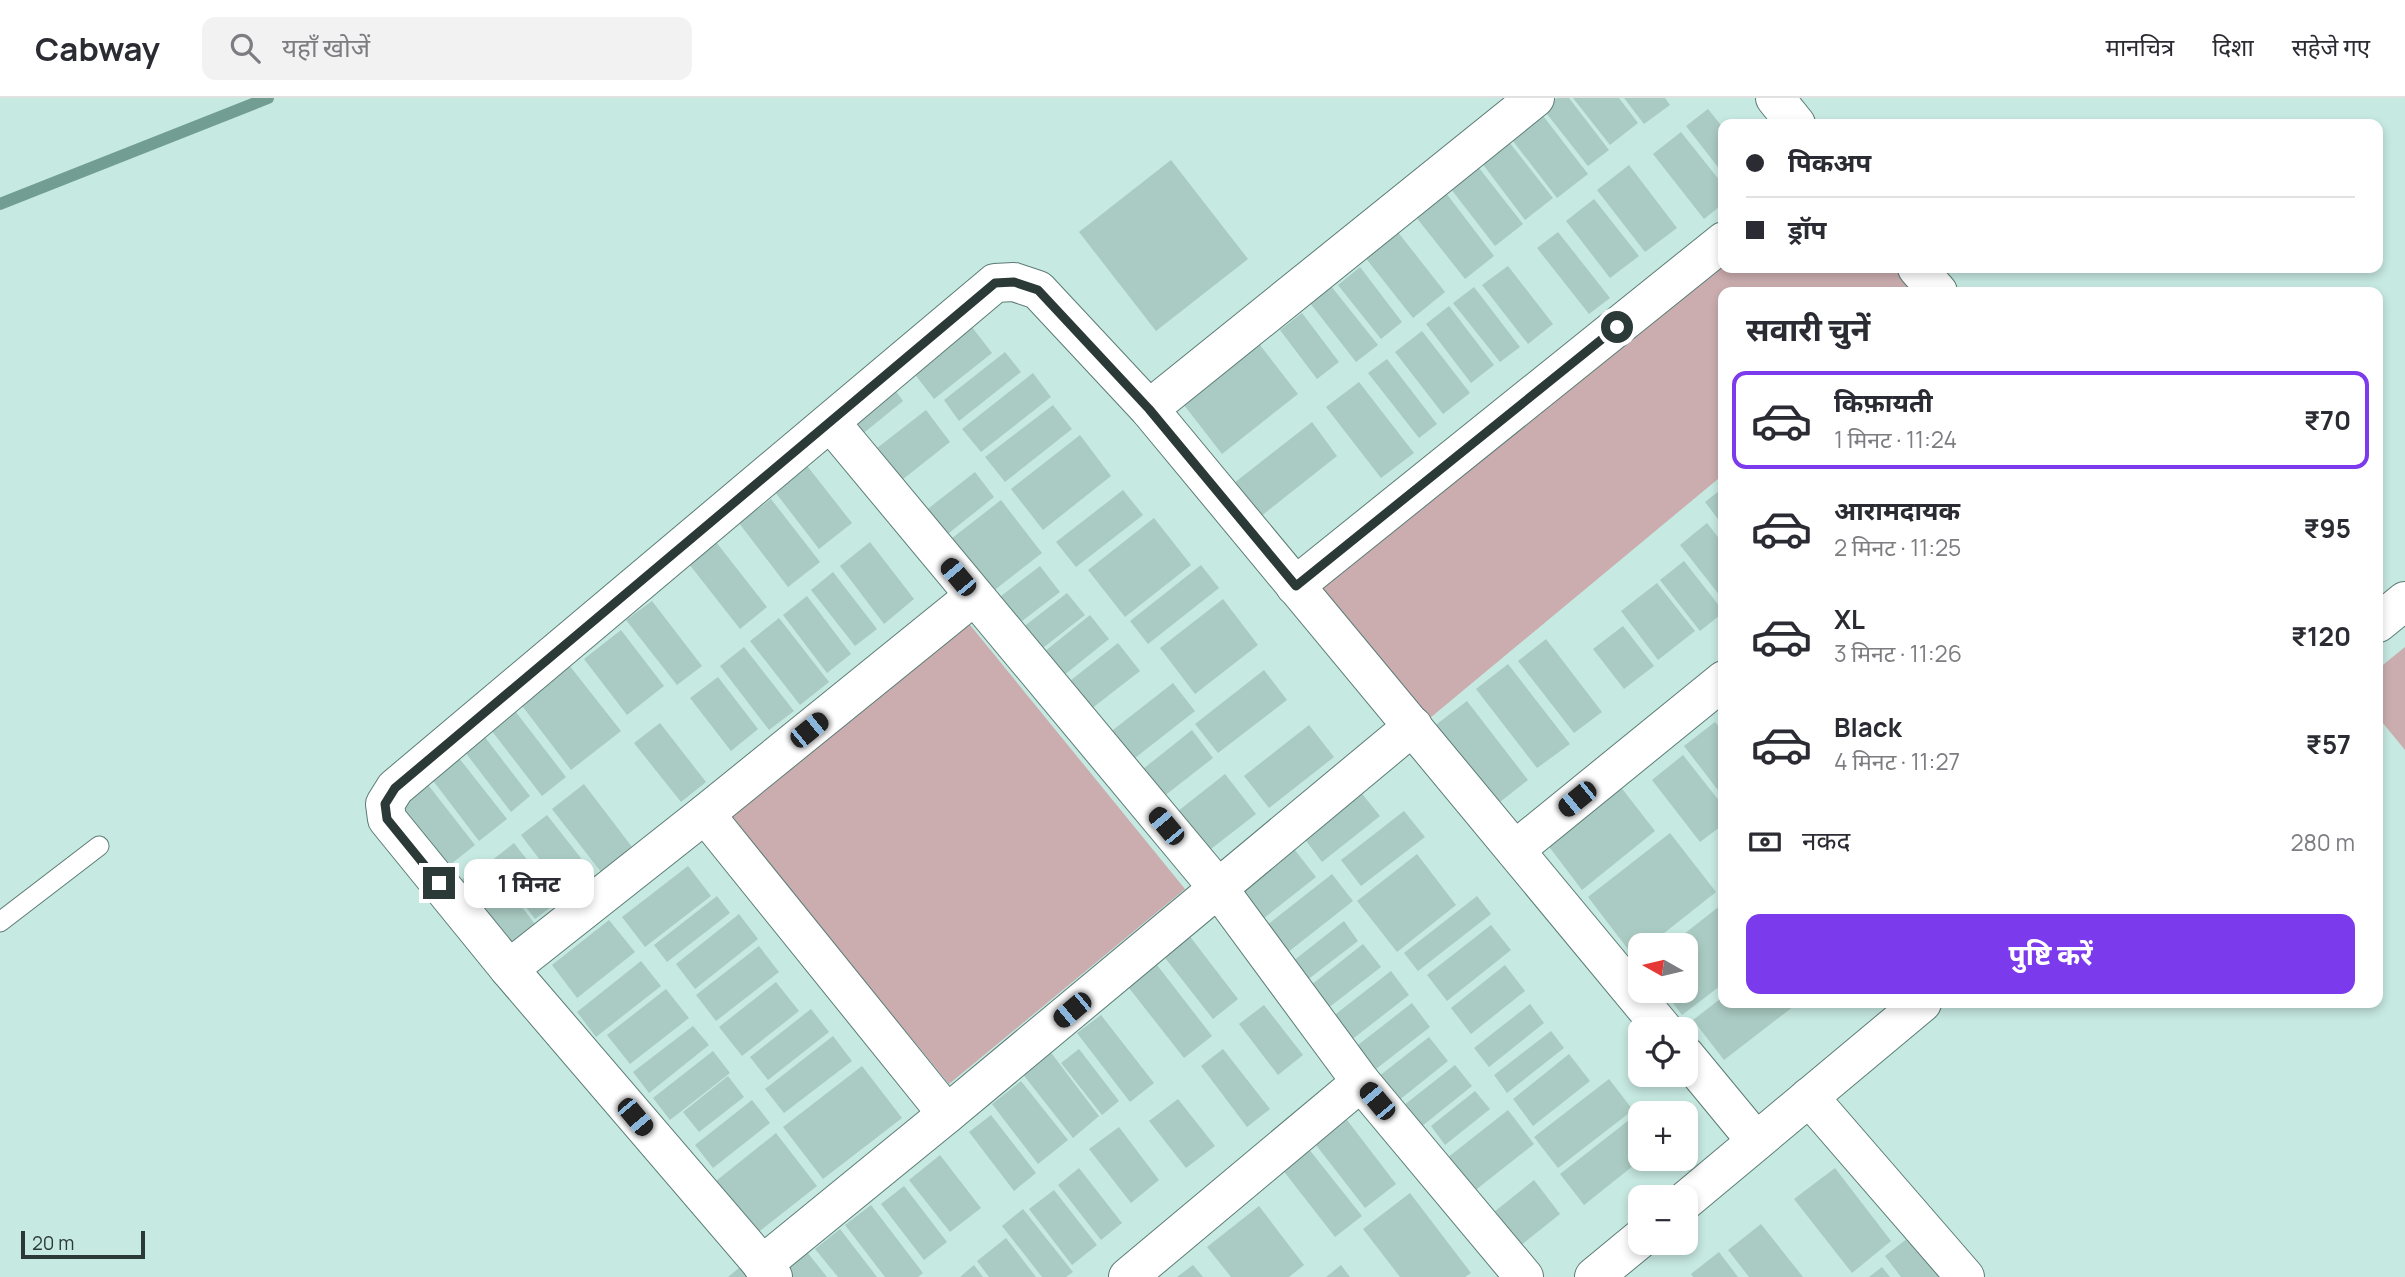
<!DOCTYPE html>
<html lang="hi">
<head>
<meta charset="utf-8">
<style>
	:root { --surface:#fff; --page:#f2f2f3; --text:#2b2b33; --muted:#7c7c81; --line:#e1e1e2; --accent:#7c3aed }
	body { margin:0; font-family:Manrope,"Noto Sans Devanagari",sans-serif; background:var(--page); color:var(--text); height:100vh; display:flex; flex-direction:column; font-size:26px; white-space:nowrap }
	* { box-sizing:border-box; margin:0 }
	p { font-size:23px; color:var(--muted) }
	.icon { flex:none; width:38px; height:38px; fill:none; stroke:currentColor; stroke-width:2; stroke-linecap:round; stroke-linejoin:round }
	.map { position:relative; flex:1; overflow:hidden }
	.sheet { position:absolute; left:1718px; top:189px; width:665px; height:721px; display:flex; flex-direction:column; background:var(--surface); border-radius:14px; box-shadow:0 4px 10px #0003 }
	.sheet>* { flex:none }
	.hud { position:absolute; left:1718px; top:21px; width:665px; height:154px; border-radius:14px; box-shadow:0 4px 10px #0003; display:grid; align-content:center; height:154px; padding:0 28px; background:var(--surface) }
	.needle { width:46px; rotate:278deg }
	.controls { position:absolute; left:1628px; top:835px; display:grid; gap:14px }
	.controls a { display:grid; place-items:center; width:70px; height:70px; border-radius:14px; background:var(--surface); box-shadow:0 4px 10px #0003; font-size:35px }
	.scale { position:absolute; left:21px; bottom:18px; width:124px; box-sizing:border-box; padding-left:7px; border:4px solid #2c3a37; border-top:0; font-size:19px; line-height:24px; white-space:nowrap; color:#2c3a37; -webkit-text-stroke:5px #c6e9e1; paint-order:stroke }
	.end { position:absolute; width:32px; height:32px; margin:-16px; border:9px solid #2c3a37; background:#fff; box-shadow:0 0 0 4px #fff }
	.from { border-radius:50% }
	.bubble { position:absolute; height:49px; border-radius:14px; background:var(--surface); box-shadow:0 4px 10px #0003; font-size:23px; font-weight:700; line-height:49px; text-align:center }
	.car { position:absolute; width:21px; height:42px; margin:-21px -10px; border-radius:9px; box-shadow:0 0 5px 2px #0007; background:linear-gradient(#222 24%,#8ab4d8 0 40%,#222 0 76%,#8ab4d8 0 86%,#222 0) }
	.hud b { display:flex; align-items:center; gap:24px; height:66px; font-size:26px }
	.hud b+b { border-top:2px solid var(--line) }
	.hud i { width:18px; height:18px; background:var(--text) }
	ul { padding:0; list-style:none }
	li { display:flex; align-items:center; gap:21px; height:98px; margin:0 14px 10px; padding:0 14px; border:4px solid transparent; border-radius:14px }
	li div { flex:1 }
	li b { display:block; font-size:26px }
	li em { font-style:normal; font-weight:700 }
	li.on { border-color:var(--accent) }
	li>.icon { width:63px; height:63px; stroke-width:1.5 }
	h2 { padding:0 28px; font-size:32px; line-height:84px }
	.pay { display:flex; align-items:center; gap:18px; height:77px; padding:0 28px; font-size:26px }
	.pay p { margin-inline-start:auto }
	.primary-button { display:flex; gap:14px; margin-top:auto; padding:14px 28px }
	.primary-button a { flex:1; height:80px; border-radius:14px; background:var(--accent); color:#fff; font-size:28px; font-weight:700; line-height:80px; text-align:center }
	header { display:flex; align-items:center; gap:42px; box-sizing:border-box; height:98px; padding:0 35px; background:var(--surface); border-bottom:2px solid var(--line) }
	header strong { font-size:33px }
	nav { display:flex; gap:38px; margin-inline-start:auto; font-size:24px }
	.search { width:490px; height:63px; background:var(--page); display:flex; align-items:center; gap:18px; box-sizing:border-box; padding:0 24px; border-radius:14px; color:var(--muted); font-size:26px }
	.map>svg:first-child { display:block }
	.green { fill:#cbadaf }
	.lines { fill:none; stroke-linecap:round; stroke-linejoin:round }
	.stream { stroke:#729d93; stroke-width:12 }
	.building { fill:#aacbc3 }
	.lane-casing { stroke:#5c7c75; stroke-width:21 }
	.street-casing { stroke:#5c7c75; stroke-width:40 }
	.lane { stroke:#fff; stroke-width:19 }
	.street { stroke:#fff; stroke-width:38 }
	.route { stroke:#2c3a37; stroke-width:9 }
</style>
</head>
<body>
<header>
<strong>Cabway</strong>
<div class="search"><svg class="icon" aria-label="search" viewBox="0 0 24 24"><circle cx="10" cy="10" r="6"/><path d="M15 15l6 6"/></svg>यहाँ खोजें</div>
<nav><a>मानचित्र</a><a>दिशा</a><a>सहेजे गए</a></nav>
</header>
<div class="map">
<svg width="2405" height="1179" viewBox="0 0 2405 1179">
	<rect width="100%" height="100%" fill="#c6e9e1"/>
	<!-- green -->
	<g class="green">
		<path d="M1724,158V170H1904L1924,194H1724V376L1430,620L1323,490Z"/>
		<path d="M966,522L1185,791L949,986L729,718Z"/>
		<path d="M2405,549V652L2378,619V571Z"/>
	</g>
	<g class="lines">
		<!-- stream -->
		<path class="stream" d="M0,106L268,0"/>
	</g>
	<!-- building -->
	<g class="building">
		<path d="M1557,0H1569L1609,52L1588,68L1543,11Z"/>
		<path d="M1573,0H1619L1638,25L1610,47Z"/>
		<path d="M1624,0H1665L1670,7L1644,26Z"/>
		<path d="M1537,10L1588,76L1557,100L1506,34Z"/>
		<path d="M1708,11L1724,31V77L1686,28Z"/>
		<path d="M1681,34L1724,88V105L1704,121L1653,56Z"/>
		<path d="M1502,35L1553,100L1525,122L1475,56Z"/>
		<path d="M1472,61L1523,126L1495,148L1444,82Z"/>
		<path d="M1171,62L1248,161L1156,233L1079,134Z"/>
		<path d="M1629,67L1677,130L1645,154L1597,92Z"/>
		<path d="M1443,91L1494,158L1465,181L1412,114Z"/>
		<path d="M1594,101L1639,158L1610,180L1566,123Z"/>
		<path d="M1397,133L1445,194L1413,220L1364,158Z"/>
		<path d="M1558,134L1610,200L1589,216L1537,150Z"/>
		<path d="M1508,168L1553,226L1528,246L1482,187Z"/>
		<path d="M1360,169L1402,224L1381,241L1338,187Z"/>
		<path d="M1331,188L1378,247L1356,264L1310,205Z"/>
		<path d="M1474,189L1520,249L1500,264L1453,205Z"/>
		<path d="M1449,208L1494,267L1471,285L1426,226Z"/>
		<path d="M1302,215L1339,264L1317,281L1280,232Z"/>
		<path d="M968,224L992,255L934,301L910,270Z"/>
		<path d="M1422,233L1470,295L1443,316L1395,254Z"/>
		<path d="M1253,238L1298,296L1222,356L1177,298Z"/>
		<path d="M1005,254L1021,274L959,323L944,302Z"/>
		<path d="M1387,261L1437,326L1419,340L1368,275Z"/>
		<path d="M1033,275L1051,299L981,354L962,331Z"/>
		<path d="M889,284L903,303L855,342L840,323Z"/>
		<path d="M1359,284L1414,355L1381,380L1326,309Z"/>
		<path d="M1053,307L1072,331L1005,384L985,359Z"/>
		<path d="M926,312L950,344L893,389L868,357Z"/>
		<path d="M1312,324L1337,358L1260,419L1234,385Z"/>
		<path d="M1080,337L1111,378L1043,432L1011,391Z"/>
		<path d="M804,364L852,425L819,451L772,390Z"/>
		<path d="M975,374L994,399L939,443L920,417Z"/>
		<path d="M1724,389V429L1705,404Z"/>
		<path d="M1123,392L1143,417L1076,469L1056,444Z"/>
		<path d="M771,401L820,464L788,489L739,425Z"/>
		<path d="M1001,402L1042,455L983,501L942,448Z"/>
		<path d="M1154,420L1191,467L1125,519L1088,472Z"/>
		<path d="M1707,425L1724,447V503L1680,447Z"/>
		<path d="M716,444L767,509L740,531L689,466Z"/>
		<path d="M870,444L914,501L884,526L840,468Z"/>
		<path d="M1684,463L1724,514L1700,533L1660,482Z"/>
		<path d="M1201,467L1219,490L1148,546L1130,523Z"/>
		<path d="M1040,468L1060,494L1008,534L988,508Z"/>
		<path d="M833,474L877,531L855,548L811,492Z"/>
		<path d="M1657,485L1695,533L1658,562L1621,513Z"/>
		<path d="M1067,495L1085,517L1030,560L1013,537Z"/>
		<path d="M807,498L851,556L827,575L783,517Z"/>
		<path d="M1223,501L1258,547L1195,596L1160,550Z"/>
		<path d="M652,503L702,568L677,587L626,522Z"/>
		<path d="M1090,517L1109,541L1053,586L1034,562Z"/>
		<path d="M779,520L829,584L800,607L750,543Z"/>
		<path d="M1623,528L1654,568L1624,591L1593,551Z"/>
		<path d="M621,532L664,588L627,617L584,561Z"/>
		<path d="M1546,541L1602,614L1574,635L1518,563Z"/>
		<path d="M1118,545L1140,573L1082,618L1061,590Z"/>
		<path d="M744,549L794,613L769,632L720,568Z"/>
		<path d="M1508,566L1570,646L1537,670L1476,591Z"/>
		<path d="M569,567L621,633L571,672L520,605Z"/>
		<path d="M1264,572L1287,602L1218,655L1195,626Z"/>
		<path d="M718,579L758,631L731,653L690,600Z"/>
		<path d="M1173,585L1195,613L1126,667L1104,639Z"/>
		<path d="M1467,603L1528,682L1495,708L1433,629Z"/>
		<path d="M512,609L566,679L542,698L488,628Z"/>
		<path d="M1715,624L1724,635V700L1684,648Z"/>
		<path d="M660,625L706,684L681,704L634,645Z"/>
		<path d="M1309,627L1334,659L1269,710L1244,678Z"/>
		<path d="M1192,632L1213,660L1154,706L1133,679Z"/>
		<path d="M484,638L530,698L511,714L465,654Z"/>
		<path d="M455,655L507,721L479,743L428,676Z"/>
		<path d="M1683,657L1724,709V726L1700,744L1652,682Z"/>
		<path d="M1225,676L1256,716L1198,761L1168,721Z"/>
		<path d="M422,679L475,747L446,770L394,702Z"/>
		<path d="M584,686L632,749L601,774L552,711Z"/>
		<path d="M1620,688L1655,733L1582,792L1547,746Z"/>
		<path d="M1359,692L1380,718L1322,764L1301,736Z"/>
		<path d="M1404,713L1425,739L1361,788L1341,762Z"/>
		<path d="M547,717L595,778L568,799L521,737Z"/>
		<path d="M1670,735L1716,794L1649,847H1640V854L1634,859L1588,799Z"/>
		<path d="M1287,742L1316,779L1259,824L1231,787Z"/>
		<path d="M514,745L559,803L535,821L491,763Z"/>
		<path d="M1417,756L1456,807L1397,854L1357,803Z"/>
		<path d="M486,763L535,826L502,852L452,789Z"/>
		<path d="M688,768L711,798L645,849L622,819Z"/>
		<path d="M1332,776L1353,803L1278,862L1257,835Z"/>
		<path d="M717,798L730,815L667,864L654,847Z"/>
		<path d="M1477,798L1491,816L1418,873L1404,855Z"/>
		<path d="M1721,807L1724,810V885L1682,917L1663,892H1685V847H1670Z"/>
		<path d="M739,816L758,841L695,891L676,866Z"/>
		<path d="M609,822L635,854L577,900L552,867Z"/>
		<path d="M1344,823L1358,843L1302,886L1288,867Z"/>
		<path d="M1491,827L1511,852L1447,903L1427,877Z"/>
		<path d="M1188,836L1238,901L1213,921L1162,856Z"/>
		<path d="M1363,846L1381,869L1323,914L1306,891Z"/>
		<path d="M759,848L779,874L716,923L696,897Z"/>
		<path d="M641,863L661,888L596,939L577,914Z"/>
		<path d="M1157,867L1212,938L1184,960L1129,890Z"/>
		<path d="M1505,867L1525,893L1471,936L1451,910Z"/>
		<path d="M1391,873L1409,897L1350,943L1332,919Z"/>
		<path d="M776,884L799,913L742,958L719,929Z"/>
		<path d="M666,891L689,920L630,966L607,937Z"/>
		<path d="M1724,898V905H1798L1724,962L1693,922Z"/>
		<path d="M1412,905L1430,929L1367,978L1349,954Z"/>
		<path d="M1530,906L1544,925L1489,969L1474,950Z"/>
		<path d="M1264,907L1303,957L1278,977L1239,926Z"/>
		<path d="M811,911L829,934L768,982L750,959Z"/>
		<path d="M1101,917L1154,985L1130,1004L1077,935Z"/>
		<path d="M693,928L709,947L649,995L633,974Z"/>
		<path d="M1551,933L1564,950L1507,995L1494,977Z"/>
		<path d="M833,938L852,963L784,1015L765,991Z"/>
		<path d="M1429,939L1448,963L1388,1011L1369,986Z"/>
		<path d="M1046,948L1099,1018L1073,1040L1018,970Z"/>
		<path d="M1079,951L1119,1003L1102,1017L1061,965Z"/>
		<path d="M1223,951L1270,1011L1247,1029L1201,968Z"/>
		<path d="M713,953L730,975L670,1022L653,1000Z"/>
		<path d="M1569,956L1590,983L1533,1028L1513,1001Z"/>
		<path d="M1455,967L1472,988L1411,1037L1394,1015Z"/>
		<path d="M862,968L902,1020L823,1081L783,1029Z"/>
		<path d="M728,978L744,999L699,1034L683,1014Z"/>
		<path d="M1609,981L1633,1012L1558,1070L1534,1039Z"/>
		<path d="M1021,983L1068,1042L1038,1066L992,1006Z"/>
		<path d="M1475,993L1490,1011L1445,1047L1431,1028Z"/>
		<path d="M1178,1001L1215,1048L1186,1070L1149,1023Z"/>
		<path d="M752,1002L770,1025L713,1070L695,1047Z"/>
		<path d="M1508,1012L1534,1046L1468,1098L1442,1064Z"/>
		<path d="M1638,1015L1640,1060H1643L1584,1107L1560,1076Z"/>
		<path d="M991,1017L1036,1075L1014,1093L969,1034Z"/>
		<path d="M1347,1022L1396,1086L1365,1110L1316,1047Z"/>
		<path d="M1119,1029L1159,1082L1131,1105L1089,1051Z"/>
		<path d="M776,1035L817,1088L747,1143L706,1091Z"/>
		<path d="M1308,1050L1362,1118L1335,1139L1282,1071Z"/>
		<path d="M940,1057L981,1110L950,1134L909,1082Z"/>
		<path d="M1079,1070L1122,1125L1101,1142L1058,1087Z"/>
		<path d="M1835,1070L1891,1143L1852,1175L1794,1101Z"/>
		<path d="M1534,1082L1560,1116L1510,1156L1484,1122Z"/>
		<path d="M904,1088L947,1144L924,1162L881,1106Z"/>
		<path d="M1054,1092L1097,1147L1072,1167L1029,1111Z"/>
		<path d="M1410,1095L1471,1175L1465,1179H1400L1363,1131Z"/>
		<path d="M871,1107L923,1175L918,1179H885L845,1127Z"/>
		<path d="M1259,1108L1304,1167L1289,1179H1231L1207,1149Z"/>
		<path d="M1023,1111L1073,1174L1066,1179H1042L1002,1128Z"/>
		<path d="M1761,1126L1803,1179H1749L1728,1152Z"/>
		<path d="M840,1131L877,1179H838L815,1151Z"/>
		<path d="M1913,1136L1946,1179H1901L1885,1158Z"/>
		<path d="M1006,1140L1036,1179H989L977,1163Z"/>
		<path d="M807,1154L827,1179H792L786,1171Z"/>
		<path d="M1719,1154L1738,1179H1693L1691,1176Z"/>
		<path d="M974,1167L983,1179H960Z"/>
		<path d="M1193,1167L1203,1179H1177Z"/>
		<path d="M1341,1167L1350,1179H1326Z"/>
		<path d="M740,1169L748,1179H728Z"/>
		<path d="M1882,1169L1890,1179H1869Z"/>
	</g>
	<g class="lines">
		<!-- lane casing -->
		<g class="lane-casing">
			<path id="lane" d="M0,824L99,748"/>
		</g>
		<!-- street casing -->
		<g class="street-casing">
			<g id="street">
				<path d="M1775,0L1796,26"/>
				<path d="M1917,170L1938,194"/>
				<path d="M1149,311L1535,0"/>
				<path d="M831,325L1218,790L1361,984L1524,1179"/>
				<path d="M1295,488L1724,143"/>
				<path d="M2378,525L2405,503"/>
				<path d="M705,716L947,1016"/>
				<path d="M1515,752L1724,582"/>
				<path d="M509,871L705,716L974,498"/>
				<path d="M1685,957L1756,1043"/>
				<path d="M1809,999L1965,1179"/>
				<path d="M1685,1103L1922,905"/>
				<path d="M762,1167L947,1016L1413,628"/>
				<path d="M773,1179L509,871L387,721L385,706L395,690L995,185L1014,184L1038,192L1149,311L1663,931"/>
				<path d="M1128,1179L1361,984"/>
				<path d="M1594,1179L1640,1141"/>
			</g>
		</g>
		<!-- lane -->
		<use href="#lane" class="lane"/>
		<!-- street -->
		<use href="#street" class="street"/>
	</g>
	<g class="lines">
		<!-- route -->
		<path class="route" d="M439,785L387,721L385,706L395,690L995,185L1014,184L1038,192L1149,311L1296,488L1617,229"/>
	</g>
</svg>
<div class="controls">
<a><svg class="needle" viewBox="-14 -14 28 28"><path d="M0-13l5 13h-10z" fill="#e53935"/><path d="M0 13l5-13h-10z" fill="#7c7c81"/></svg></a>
<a><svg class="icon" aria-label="locate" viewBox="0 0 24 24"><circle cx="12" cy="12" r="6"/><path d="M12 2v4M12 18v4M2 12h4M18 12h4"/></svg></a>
<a>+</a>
<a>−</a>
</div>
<div class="scale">20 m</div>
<i class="end from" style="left:1617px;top:229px"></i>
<i class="end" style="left:439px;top:785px"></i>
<div class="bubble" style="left:464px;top:761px;width:130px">1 मिनट</div>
<i class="car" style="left:958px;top:479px;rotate:320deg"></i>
<i class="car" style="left:809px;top:632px;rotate:51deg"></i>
<i class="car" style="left:1577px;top:701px;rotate:231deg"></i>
<i class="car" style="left:1166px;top:728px;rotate:320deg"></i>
<i class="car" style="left:1072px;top:912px;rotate:230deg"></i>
<i class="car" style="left:1377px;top:1003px;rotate:320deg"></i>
<i class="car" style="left:635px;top:1019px;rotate:140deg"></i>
<div class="hud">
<b><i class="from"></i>पिकअप</b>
<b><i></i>ड्रॉप</b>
</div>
<section class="sheet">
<h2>सवारी चुनें</h2>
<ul>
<li class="on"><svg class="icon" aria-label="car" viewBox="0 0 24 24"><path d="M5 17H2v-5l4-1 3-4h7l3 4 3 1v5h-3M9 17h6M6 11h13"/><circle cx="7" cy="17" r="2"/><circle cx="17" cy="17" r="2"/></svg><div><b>किफ़ायती</b><p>1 मिनट · 11:24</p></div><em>₹70</em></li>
<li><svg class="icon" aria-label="car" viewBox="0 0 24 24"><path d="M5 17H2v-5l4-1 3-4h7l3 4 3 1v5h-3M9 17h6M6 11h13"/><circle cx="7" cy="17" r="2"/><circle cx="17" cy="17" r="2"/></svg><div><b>आरामदायक</b><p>2 मिनट · 11:25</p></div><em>₹95</em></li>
<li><svg class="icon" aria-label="car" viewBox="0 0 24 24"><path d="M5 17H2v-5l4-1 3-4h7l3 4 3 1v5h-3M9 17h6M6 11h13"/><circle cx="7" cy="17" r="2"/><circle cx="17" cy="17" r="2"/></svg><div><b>XL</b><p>3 मिनट · 11:26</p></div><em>₹120</em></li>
<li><svg class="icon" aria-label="car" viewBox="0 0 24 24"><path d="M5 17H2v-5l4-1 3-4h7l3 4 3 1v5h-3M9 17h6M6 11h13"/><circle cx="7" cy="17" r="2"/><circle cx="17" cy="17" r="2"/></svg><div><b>Black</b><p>4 मिनट · 11:27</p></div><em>₹57</em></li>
</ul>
<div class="pay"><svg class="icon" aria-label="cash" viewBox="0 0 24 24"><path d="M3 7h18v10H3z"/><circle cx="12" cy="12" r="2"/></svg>नकद<p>280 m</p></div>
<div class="primary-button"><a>पुष्टि करें</a></div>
</section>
</div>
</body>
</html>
